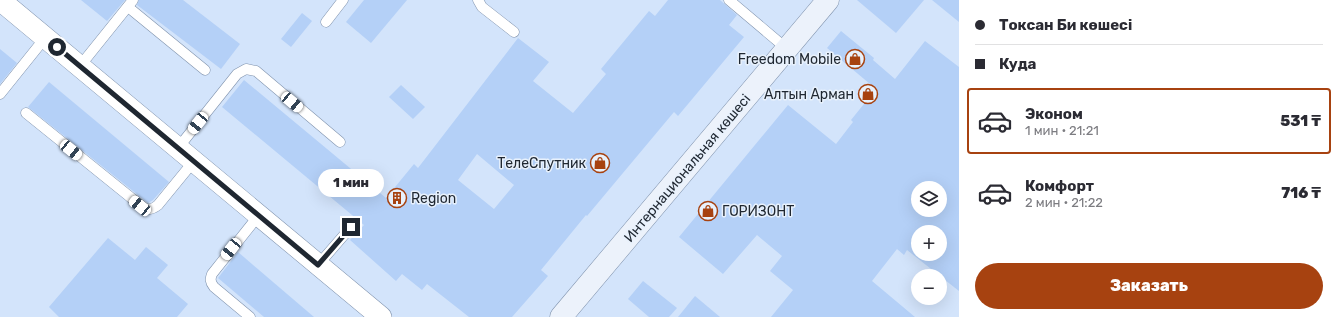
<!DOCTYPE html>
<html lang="ru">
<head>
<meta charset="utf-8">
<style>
	:root { --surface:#fff; --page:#f2f2f3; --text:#2b2b33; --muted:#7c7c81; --line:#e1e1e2; --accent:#a74210 }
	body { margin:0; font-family:Rubik,sans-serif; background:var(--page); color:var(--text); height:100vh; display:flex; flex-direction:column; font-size:15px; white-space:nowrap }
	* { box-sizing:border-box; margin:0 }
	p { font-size:13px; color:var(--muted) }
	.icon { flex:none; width:22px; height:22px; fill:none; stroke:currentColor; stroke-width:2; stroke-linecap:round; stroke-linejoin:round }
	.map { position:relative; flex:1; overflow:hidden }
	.panel { display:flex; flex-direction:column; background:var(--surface); width:380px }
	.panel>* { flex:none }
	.banner { display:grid; align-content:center; height:88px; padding:0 16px; background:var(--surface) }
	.controls { position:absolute; left:911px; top:181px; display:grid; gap:8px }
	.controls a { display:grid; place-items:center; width:36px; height:36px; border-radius:50%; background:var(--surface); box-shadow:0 4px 16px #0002; font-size:20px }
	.end { position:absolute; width:18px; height:18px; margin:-9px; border:5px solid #1f2731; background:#fff; box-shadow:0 0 0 2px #fff }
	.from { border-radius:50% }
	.bubble { position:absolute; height:28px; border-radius:14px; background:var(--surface); box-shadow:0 4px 16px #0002; font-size:13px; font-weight:800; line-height:28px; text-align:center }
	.car { position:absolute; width:12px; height:24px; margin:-12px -6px; border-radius:5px; box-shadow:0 0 3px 1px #0007; background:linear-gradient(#fff 24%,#345 0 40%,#fff 0 76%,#345 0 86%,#fff 0) }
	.banner b { display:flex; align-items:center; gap:14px; height:38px; font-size:15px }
	.banner b+b { border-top:1px solid var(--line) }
	.banner i { width:10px; height:10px; background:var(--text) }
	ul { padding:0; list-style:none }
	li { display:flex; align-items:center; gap:12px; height:66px; margin:0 8px 6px; padding:0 8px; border:2px solid transparent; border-radius:4px }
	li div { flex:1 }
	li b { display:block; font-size:15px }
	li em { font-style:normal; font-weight:800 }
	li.current { border-color:var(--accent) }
	li>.icon { width:36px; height:36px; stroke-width:1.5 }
	.action { display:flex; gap:8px; margin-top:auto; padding:8px 16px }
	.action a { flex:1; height:46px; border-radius:24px; background:var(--accent); color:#fff; font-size:16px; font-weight:800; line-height:46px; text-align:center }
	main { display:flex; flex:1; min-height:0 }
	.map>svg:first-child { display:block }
	.building { fill:#b4d0f7; fill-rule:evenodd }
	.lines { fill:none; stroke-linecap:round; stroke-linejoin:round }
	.lane-casing { stroke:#8093ad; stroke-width:11 }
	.street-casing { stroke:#8093ad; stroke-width:22 }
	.secondary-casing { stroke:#8093ad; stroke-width:23 }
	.lane { stroke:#fff; stroke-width:10 }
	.street { stroke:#fff; stroke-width:21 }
	.secondary { stroke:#ecf2fb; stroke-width:22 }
	.route { stroke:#1f2731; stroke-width:5 }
	.labels { text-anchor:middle; stroke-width:3; stroke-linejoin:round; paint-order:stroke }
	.poi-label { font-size:14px; fill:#1f2731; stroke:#e8f1fc; text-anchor:end }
	.street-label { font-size:14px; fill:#1f2731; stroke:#e8f1fc }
</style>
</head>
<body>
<main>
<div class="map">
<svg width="959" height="317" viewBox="0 0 959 317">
	<rect width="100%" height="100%" fill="#d3e4fb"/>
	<!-- building -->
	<g class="building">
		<path d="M81,0H125L107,21Z"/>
		<path d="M139,0H183L240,44L221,69L137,5Z"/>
		<path d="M364,0H407L371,43L346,22Z"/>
		<path d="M668,0H720L737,15L729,25L744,37L678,116L674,112L587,216L586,215L541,270L548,276L512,317H469L427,284L422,290L402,274L396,281L350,240L364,225L222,107L244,80L386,198L414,164L418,168L518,38L549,62L533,81L573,113L606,74L601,69L649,11L655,16ZM477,154L514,185L494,209L458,180Z"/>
		<path d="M857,0H924L896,33Z"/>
		<path d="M932,0H959V22Z"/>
		<path d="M302,13L312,21L291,47L281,39Z"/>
		<path d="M841,31L874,58L873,60L895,79L925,41L959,67V291L907,250L904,255L897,249L872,281L915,317H771L793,290L770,271L782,256L757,235L723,274L679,237L788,105L836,144L853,122L851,120L876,89L827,48ZM918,188H940V210H918ZM918,232H940V254H918Z"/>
		<path d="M0,49L17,63L0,84Z"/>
		<path d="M49,82L169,182L153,200L148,203L28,107Z"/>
		<path d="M401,85L425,107L413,119L389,97Z"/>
		<path d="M108,238L135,260L146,247L168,265L157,278L188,304L177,317H59L49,307Z"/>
		<path d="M238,252L314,317H264L218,278Z"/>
		<path d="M643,281L677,308L669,317H649L628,299Z"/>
		<path d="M695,296L720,317H678Z"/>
	</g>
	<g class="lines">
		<!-- lane casing -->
		<g class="lane-casing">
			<g id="lane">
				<path d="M478,0L482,7L514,32"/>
				<path d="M729,0L787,49"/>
				<path d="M128,7L205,70"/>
				<path d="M326,22L343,0"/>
				<path d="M80,66L133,0"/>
				<path d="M0,94L45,38"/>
				<path d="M26,113L145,209C150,210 153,209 158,205L194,161"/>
				<path d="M178,148L237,74L246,69L256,71L340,142"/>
				<path d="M318,265L351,227"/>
				<path d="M250,317L214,287C210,282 210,279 212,274L259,215"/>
			</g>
		</g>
		<!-- street casing -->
		<g class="street-casing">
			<path id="street" d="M0,0L381,317"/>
		</g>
		<!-- secondary casing -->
		<g class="secondary-casing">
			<path id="secondary" d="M561,317L828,0"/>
		</g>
		<!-- lane -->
		<use href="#lane" class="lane"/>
		<!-- street -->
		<use href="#street" class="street"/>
		<!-- secondary -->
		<use href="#secondary" class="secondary"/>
	</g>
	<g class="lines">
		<!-- route -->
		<path class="route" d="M57,47L318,265L351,227"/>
	</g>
	<!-- icons -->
	<defs>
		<g id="shop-ring" transform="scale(1)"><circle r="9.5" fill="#e8f1fc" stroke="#a74210" stroke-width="1.5"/><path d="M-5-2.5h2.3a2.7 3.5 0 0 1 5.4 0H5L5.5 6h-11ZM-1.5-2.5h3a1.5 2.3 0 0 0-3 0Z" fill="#a74210"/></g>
		<g id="building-ring" transform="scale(1)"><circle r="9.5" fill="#e8f1fc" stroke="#a74210" stroke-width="1.5"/><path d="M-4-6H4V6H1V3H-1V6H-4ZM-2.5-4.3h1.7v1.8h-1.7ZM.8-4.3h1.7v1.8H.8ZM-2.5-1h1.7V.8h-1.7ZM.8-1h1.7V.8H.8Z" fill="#a74210"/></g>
	</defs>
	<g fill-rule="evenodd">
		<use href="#shop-ring" x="855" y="59"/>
		<use href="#shop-ring" x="868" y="94"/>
		<use href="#shop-ring" x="600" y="163"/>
		<use href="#building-ring" x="397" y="198"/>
		<use href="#shop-ring" x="708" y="211"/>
	</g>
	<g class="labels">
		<!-- poi labels -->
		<g class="poi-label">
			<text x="841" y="64">Freedom Mobile</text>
			<text x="854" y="99">Алтын Арман</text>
			<text x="586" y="168">ТелеСпутник</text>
			<text x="411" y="203" text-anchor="start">Region</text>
			<text x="722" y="216" text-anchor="start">ГОРИЗОНТ</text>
		</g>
		<!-- street labels -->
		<g class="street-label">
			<text transform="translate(687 168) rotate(-50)" y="5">Интернациональная көшесі</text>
		</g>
	</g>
</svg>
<div class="controls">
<a><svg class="icon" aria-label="layers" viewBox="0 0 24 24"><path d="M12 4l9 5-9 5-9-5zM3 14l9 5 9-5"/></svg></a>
<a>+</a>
<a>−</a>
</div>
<i class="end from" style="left:57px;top:47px"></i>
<i class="end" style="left:351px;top:227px"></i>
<div class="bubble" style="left:318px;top:169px;width:66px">1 мин</div>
<i class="car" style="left:292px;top:102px;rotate:130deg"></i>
<i class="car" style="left:198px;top:123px;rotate:219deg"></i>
<i class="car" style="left:71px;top:150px;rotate:129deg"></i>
<i class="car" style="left:140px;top:206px;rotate:309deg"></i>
<i class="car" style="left:231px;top:249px;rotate:219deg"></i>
</div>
<section class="panel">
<div class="banner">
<b><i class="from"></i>Токсан Би көшесі</b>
<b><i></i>Куда</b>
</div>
<ul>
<li class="current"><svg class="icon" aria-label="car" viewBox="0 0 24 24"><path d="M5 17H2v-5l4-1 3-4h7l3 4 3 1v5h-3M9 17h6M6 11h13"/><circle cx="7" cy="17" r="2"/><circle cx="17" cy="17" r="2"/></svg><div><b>Эконом</b><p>1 мин · 21:21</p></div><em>531 ₸</em></li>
<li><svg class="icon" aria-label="car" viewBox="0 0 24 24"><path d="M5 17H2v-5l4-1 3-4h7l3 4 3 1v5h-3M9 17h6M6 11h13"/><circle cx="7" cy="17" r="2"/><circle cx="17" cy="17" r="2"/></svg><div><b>Комфорт</b><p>2 мин · 21:22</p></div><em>716 ₸</em></li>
</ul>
<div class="action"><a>Заказать</a></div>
</section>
</main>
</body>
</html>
